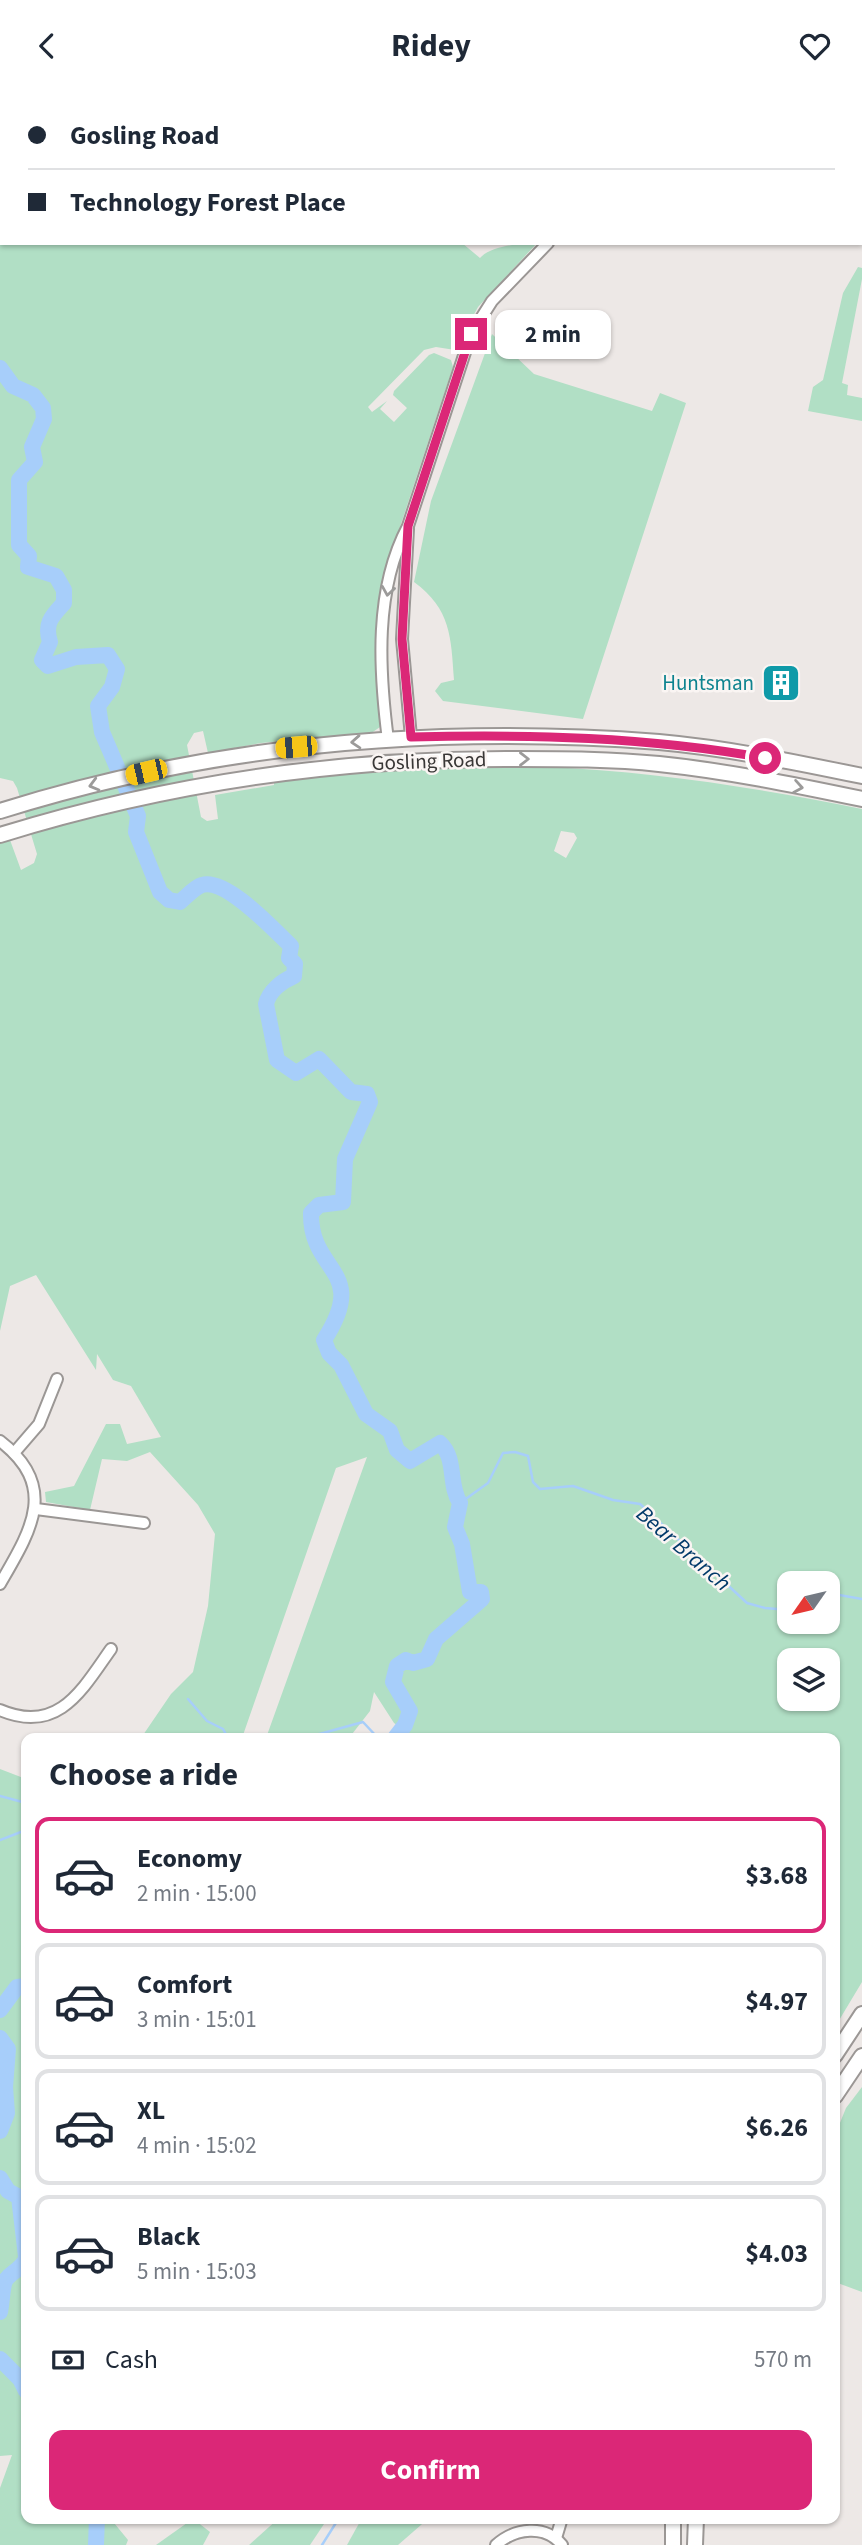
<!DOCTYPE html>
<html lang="en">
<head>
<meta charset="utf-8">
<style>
	:root { --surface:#fff; --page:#f6f6f7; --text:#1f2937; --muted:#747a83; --line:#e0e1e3; --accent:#db2777 }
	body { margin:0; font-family:"Source Sans 3",sans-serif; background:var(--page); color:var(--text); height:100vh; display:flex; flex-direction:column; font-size:26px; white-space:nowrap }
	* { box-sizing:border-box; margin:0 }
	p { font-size:23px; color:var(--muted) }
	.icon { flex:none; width:38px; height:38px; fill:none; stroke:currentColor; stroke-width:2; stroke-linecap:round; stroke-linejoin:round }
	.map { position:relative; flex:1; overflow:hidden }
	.details { position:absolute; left:21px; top:1642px; width:819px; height:791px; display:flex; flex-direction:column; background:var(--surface); border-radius:14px; box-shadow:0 2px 5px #0004 }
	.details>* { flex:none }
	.banner { position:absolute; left:0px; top:0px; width:863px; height:154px; box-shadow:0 2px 5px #0004; display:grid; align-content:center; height:154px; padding:0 28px; background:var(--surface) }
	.needle { width:46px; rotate:236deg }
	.fabs { position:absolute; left:777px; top:1480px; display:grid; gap:14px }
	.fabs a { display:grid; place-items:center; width:63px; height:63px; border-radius:14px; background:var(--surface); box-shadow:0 2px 5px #0004; font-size:35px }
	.end { position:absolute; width:32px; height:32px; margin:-16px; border:9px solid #db2777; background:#fff; box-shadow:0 0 0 4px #fff }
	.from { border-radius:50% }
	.bubble { position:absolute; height:49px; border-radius:14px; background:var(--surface); box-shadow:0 2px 5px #0004; font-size:23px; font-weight:700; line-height:49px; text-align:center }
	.car { position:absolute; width:21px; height:42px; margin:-21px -10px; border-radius:9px; box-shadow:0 0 5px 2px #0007; background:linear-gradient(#f5c518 24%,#345 0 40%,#f5c518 0 76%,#345 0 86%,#f5c518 0) }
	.banner b { display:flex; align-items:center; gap:24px; height:66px; font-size:26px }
	.banner b+b { border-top:2px solid var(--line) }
	.banner i { width:18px; height:18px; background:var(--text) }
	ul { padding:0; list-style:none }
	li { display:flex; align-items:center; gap:21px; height:116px; margin:0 14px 10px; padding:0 14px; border:4px solid var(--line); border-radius:14px }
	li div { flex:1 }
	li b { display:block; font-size:26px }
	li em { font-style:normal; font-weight:700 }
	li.active { border-color:var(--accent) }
	li>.icon { width:63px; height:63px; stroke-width:1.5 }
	h2 { padding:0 28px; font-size:32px; line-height:84px }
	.pay { display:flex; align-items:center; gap:18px; height:77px; padding:0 28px; font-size:26px }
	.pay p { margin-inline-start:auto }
	.primary-button { display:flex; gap:14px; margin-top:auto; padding:14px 28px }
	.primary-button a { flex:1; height:80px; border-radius:14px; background:var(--accent); color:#fff; font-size:28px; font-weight:700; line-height:80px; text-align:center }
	header { display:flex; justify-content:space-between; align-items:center; height:91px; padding:0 28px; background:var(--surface); font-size:32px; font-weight:700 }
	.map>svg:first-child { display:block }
	.green { fill:#b1dfc5; fill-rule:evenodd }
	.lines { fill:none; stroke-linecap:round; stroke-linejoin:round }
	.stream { stroke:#a7cefa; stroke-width:2.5 }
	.river { stroke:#a7cefa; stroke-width:16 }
	.street-casing { stroke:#9b9795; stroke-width:14 }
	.secondary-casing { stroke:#9b9795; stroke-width:18 }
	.street { stroke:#fff; stroke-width:10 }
	.secondary { stroke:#fff; stroke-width:14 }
	.oneway { stroke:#9c9b9a }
	.route { stroke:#db2777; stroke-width:9 }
	.labels { text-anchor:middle; stroke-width:5; stroke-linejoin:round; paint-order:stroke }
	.culture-label { font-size:21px; fill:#0d838f; stroke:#faf5f3; text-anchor:end }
	.street-label { font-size:21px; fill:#393736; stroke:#faf5f3 }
	.water-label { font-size:23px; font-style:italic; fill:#023a6a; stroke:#faf5f3 }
</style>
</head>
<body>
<header><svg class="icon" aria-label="back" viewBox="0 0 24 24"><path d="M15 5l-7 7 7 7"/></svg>Ridey<svg class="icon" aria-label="heart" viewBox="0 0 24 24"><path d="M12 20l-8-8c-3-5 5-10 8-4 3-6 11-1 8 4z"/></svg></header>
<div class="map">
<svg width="862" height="2454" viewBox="0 0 862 2454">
	<rect width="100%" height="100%" fill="#ede8e6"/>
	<!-- green -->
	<g class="green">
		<path d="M0,0H294L2,2V152H462L480,167C490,155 521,152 537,152L478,216L455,259L436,256L424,259L368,316L372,321L387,310L380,318L394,331L407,317L393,304L394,300L429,264L434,262L451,269L453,276L392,460L380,636L367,645L364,642L261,652L208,662L203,640L194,642L187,654L201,726L207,730L218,728L215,704L274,694V690C364,680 454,673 545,676C652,680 757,697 862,718V1891L835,1936V1647H406L407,1641L394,1632L374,1601L370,1620L349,1647H266L367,1366L336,1377L242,1647H141L171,1603L193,1581L208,1515L215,1443L198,1414L150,1361L127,1370L102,1368L90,1419L46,1411L45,1401L74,1395L106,1333H120L127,1353L161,1346L131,1295L113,1289L97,1263L96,1279L36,1184L10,1195L0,1240V752L10,749L21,779L34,772L37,763L17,697L13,690L0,687ZM561,740L574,742L577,747L566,767L554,760ZM789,1493H828V1531H789ZM789,1570H828V1608H789Z"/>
		<path d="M533,0H793L534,2Z"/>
		<path d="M858,176L862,177V188L842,292L848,294L847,304L862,307V330L808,320L813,296L823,289L843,202Z"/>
		<path d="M492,243L534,283L652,320L660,302L686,312L583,628L443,610L435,600L441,592L454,589C451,546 451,518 414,491L431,410Z"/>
		<path d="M0,1678L26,1688V2275L20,2292L26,2299V2427H110L128,2449L126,2454H0V2397L12,2364L0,2365Z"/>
		<path d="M862,1996V2201L835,2191V2044L846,2017Z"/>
		<path d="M279,2427H328L310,2454H249Z"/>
		<path d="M362,2427H429L398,2454H347Z"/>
		<path d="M196,2430L210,2441L203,2454H156L187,2432Z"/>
	</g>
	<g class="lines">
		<!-- stream -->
		<g class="stream">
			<path d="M57,0L58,2"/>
			<path d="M460,1412L488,1392L503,1362L515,1361L528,1365L533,1391L540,1398L573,1395L613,1409L640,1413L747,1512L765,1517L789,1519"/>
			<path d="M828,1502L862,1508"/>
			<path d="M188,1608L207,1630L223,1638L228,1647"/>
			<path d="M305,1647L363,1631L378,1647"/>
			<path d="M0,1705L26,1712"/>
			<path d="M0,1749L26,1739"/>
			<path d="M322,2454L339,2427"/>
		</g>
		<!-- river -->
		<g class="river">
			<path d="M0,277L13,295L33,304L43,317L44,328L32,356L35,371L19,389V454L29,465L28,476L56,485L64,499V512C52,525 44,532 50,551L42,569L48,575L76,566L108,564L117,578L112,596L98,615L102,641L138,725L136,741L160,801L169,809L180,811C187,805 195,796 202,794C226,786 275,840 291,855L289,867L295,873L294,885C282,890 269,900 266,913L277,969L296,982L319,968L351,1001L367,1003L370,1011L345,1068L343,1111L319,1114L311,1122C310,1183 370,1178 324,1249L329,1262L341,1274L366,1323L390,1340L397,1359L410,1370L440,1352C457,1368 448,1394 460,1412L455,1436L462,1453L470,1501H481L482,1508L436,1548L427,1568L413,1572L406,1569L397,1575L393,1591L410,1620L405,1634L395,1647"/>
			<path d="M0,1919L17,1896L26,1895"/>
			<path d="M0,1947L8,1958L5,1996L7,2022L0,2040"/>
			<path d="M0,2087L8,2100L19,2106L26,2165"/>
			<path d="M0,2221C2,2212 2,2198 5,2190C10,2181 20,2180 26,2168"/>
			<path d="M0,2268L20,2288L26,2300"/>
			<path d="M96,2454L97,2427"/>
		</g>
		<!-- street casing -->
		<g class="street-casing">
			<g id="street">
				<path d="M861,95H862"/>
				<path d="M408,438L402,548L411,646"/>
				<path d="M388,649C379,579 374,499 408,435L471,243L492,210L548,152"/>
				<path d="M0,1350C60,1396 30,1441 0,1493"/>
				<path d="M14,1362L39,1333L57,1288"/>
				<path d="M36,1418L144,1432"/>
				<path d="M0,1619C58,1644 82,1599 111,1558"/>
				<path d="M556,2447L562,2427"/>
				<path d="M496,2454C515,2437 545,2433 562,2454"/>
			</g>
		</g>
		<!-- secondary casing -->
		<g class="secondary-casing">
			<g id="secondary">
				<path d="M0,720C213,653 436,634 659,651C726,657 795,671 862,685"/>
				<path d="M0,744C168,692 340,667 516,668C563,668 612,668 659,673C727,680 795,694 862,708"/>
				<path d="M835,1964L862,1923"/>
				<path d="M835,2005L862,1965"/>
				<path d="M673,2454V2427"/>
				<path d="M695,2454L696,2427"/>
			</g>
		</g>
		<!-- street -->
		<use href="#street" class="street"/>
		<!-- secondary -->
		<use href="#secondary" class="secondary"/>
	</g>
	<!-- one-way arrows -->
	<defs><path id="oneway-chevron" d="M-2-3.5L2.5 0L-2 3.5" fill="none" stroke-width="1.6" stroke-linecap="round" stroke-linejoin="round" transform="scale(1.75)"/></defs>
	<g class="oneway">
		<use href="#oneway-chevron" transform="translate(388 500) rotate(99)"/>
		<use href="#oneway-chevron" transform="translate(356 651) rotate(176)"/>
		<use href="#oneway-chevron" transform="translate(524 668)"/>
		<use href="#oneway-chevron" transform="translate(94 694) rotate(165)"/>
		<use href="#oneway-chevron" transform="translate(798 696) rotate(10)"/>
	</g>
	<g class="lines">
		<!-- route -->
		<path class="route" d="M471,243L408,435L402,548L411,646C530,643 648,646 765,667"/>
	</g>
	<!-- icons -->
	<defs>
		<g id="building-square" transform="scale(2.0125)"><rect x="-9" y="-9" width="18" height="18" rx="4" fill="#0f9aa8" stroke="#faf5f3"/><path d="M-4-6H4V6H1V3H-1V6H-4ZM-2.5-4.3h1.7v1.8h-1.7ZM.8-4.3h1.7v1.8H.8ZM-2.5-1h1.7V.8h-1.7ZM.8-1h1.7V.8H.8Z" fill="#fff"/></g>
	</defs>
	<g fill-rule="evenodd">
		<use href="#building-square" x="781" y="592"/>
	</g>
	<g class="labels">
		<!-- culture labels -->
		<g class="culture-label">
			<text x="754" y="599">Huntsman</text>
		</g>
		<!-- street labels -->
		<g class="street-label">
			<text transform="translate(429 670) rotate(-2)" y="7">Gosling Road</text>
		</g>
		<!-- water labels -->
		<g class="water-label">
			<text transform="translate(684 1457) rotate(41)" y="8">Bear Branch</text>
		</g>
	</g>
</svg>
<div class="fabs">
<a><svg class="needle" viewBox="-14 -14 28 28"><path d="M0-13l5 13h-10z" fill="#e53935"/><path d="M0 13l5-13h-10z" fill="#747a83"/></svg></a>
<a><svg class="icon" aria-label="layers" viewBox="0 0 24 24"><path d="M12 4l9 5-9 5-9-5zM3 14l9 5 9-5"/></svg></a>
</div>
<i class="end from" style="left:765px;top:667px"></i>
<i class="end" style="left:471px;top:243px"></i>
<div class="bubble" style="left:495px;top:219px;width:116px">2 min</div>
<i class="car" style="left:296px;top:656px;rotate:265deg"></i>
<i class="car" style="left:146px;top:681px;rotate:257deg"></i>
<div class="banner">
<b><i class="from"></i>Gosling Road</b>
<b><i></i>Technology Forest Place</b>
</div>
<section class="details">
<h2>Choose a ride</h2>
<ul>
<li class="active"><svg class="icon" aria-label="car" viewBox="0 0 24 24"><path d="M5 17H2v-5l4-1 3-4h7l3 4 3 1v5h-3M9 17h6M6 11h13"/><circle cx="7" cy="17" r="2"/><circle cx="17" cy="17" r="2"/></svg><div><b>Economy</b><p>2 min · 15:00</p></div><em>$3.68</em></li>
<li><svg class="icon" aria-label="car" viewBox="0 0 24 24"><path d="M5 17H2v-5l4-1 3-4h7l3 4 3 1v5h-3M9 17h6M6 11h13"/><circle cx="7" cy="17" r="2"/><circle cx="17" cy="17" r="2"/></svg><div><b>Comfort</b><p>3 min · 15:01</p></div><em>$4.97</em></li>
<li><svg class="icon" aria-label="car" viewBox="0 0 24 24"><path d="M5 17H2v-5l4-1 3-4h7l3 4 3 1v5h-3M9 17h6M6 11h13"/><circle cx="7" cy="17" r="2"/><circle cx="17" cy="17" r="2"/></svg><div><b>XL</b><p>4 min · 15:02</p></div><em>$6.26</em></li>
<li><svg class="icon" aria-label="car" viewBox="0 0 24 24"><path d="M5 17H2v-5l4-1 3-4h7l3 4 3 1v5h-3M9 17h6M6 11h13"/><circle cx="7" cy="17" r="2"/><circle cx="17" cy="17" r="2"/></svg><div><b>Black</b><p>5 min · 15:03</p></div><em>$4.03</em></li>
</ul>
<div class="pay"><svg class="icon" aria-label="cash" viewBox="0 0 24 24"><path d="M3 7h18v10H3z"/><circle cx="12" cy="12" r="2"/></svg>Cash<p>570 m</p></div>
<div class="primary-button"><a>Confirm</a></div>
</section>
</div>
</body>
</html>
